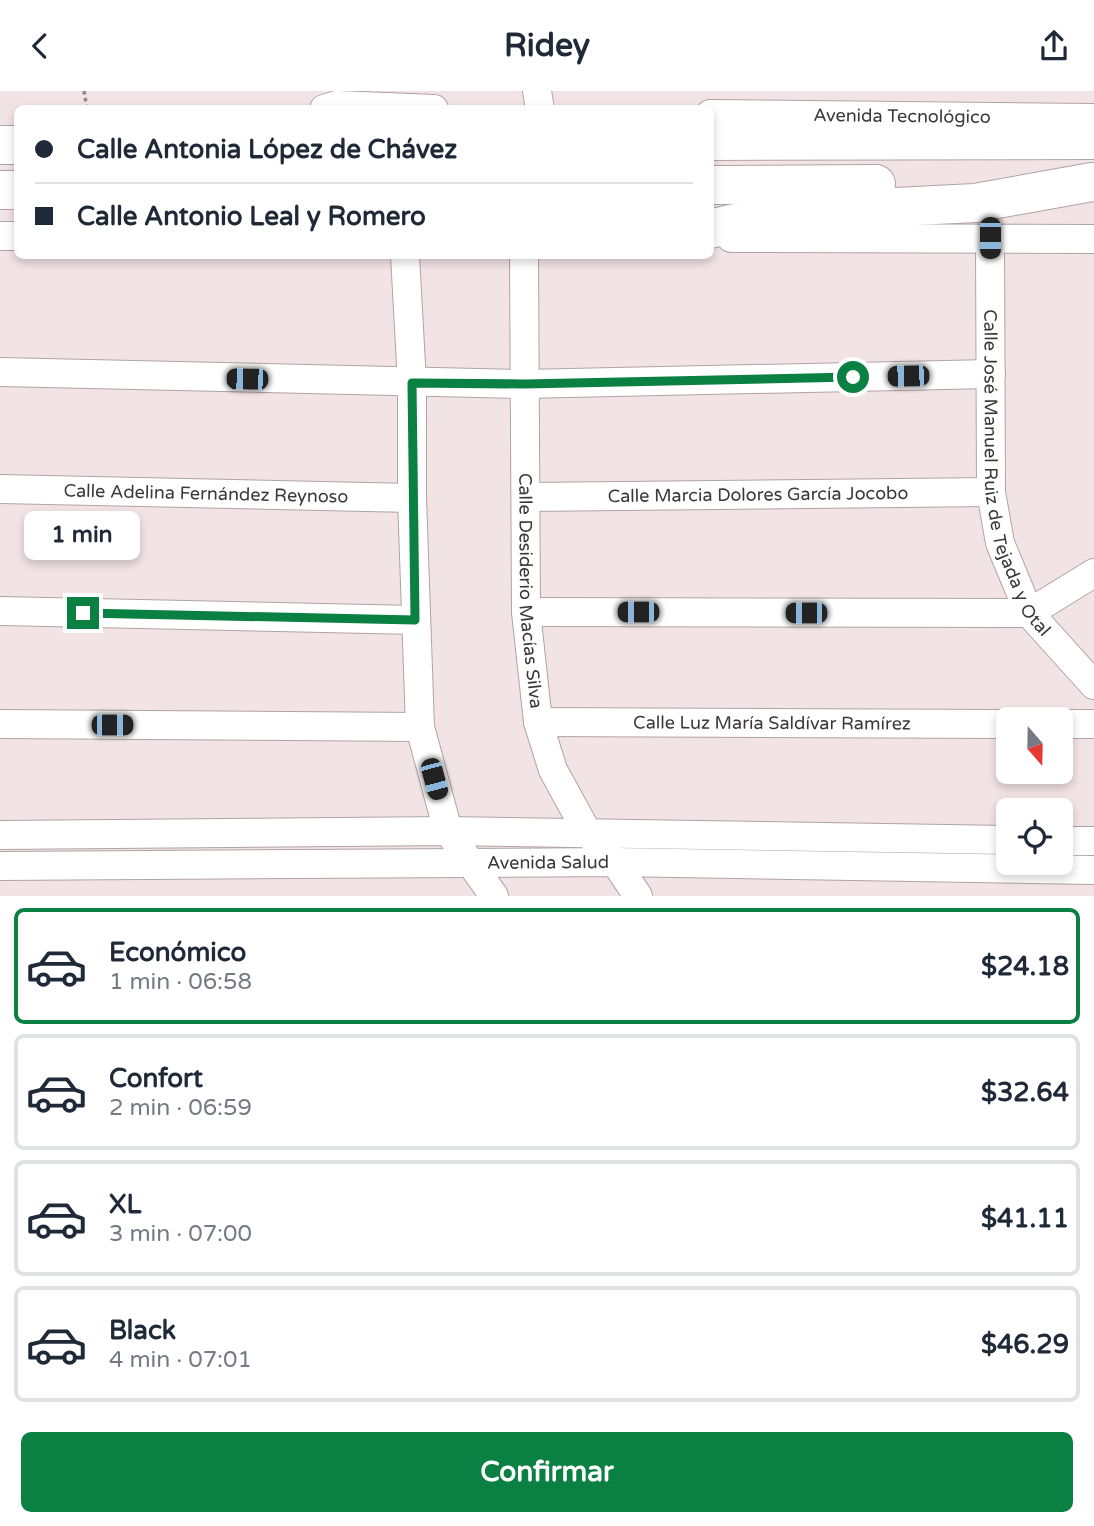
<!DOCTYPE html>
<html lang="es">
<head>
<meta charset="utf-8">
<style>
	:root { --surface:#fff; --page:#f6f6f7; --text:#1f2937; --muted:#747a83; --line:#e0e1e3; --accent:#0b8043 }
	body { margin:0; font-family:"Varela Round",sans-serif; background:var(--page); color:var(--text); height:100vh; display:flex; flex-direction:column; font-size:26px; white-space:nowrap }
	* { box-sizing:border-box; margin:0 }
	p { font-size:23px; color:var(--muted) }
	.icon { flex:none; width:38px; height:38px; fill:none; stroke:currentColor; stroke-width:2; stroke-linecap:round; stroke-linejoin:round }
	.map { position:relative; height:805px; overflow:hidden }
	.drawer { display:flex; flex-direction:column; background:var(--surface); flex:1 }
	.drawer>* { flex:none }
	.banner { position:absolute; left:14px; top:14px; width:700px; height:154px; border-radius:10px; box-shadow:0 4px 10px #0003; display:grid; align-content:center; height:154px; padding:0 21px; background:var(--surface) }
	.needle { width:46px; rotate:160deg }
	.buttons { position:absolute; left:996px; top:616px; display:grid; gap:14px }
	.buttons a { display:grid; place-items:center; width:77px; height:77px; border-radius:10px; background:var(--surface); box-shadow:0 4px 10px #0003; font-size:35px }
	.end { position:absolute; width:32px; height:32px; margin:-16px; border:9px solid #0b8043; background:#fff; box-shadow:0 0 0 4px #fff }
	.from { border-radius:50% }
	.bubble { position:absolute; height:49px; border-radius:10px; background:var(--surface); box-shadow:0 4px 10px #0003; font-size:23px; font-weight:800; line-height:49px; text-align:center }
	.car { position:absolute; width:21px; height:42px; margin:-21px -10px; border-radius:9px; box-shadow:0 0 5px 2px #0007; background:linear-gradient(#222 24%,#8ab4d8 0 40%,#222 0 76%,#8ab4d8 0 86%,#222 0) }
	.banner b { display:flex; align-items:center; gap:24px; height:66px; font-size:26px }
	.banner b+b { border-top:2px solid var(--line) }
	.banner i { width:18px; height:18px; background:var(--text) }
	ul { padding:12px 0 0; list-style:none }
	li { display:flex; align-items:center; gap:21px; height:116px; margin:0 14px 10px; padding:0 7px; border:4px solid var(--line); border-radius:10px }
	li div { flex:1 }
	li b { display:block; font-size:26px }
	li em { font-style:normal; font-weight:800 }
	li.selected { border-color:var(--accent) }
	li>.icon { width:63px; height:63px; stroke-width:1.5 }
	.action { display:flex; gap:14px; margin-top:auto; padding:14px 21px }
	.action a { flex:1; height:80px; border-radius:10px; background:var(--accent); color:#fff; font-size:28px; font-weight:800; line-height:80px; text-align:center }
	header { display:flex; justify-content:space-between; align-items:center; height:91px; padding:0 21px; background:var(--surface); font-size:32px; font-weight:800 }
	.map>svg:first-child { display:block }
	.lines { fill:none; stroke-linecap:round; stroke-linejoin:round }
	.minor-casing { stroke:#b1a3a5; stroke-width:30 }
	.highway-casing { stroke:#b1a3a5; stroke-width:40 }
	.path { stroke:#93898b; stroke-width:3.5; stroke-dasharray:3.5 3.5; stroke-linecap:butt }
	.minor { stroke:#fff; stroke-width:28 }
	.highway { stroke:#fff; stroke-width:38 }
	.route { stroke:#0b8043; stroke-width:9 }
	.labels { text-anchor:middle; stroke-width:5; stroke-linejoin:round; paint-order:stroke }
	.street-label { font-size:18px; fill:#3d3738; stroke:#f2e3e5 }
</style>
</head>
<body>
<header><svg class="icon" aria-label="back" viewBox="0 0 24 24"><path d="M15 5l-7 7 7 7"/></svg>Ridey<svg class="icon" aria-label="share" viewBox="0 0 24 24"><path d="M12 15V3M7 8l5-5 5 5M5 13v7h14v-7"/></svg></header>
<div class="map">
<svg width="1094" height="805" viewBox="0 0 1094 805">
	<rect width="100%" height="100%" fill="#f2e3e5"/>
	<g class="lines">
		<!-- minor casing -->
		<g class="minor-casing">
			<g id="minor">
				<path d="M537,0L540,18"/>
				<path d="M324,18L337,14L434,18"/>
				<path id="s1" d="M710,23L1094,27"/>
				<path d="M0,145H18"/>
				<path d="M731,147L1094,148"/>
				<path id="s2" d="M990,147L991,401L1000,452L1029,522L1094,594"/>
				<path d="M405,164L412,292V407L420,636L448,740L494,805"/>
				<path id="s3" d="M524,164L526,521L538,631L553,679L587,741L615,771L638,805"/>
				<path d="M0,281L524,293L991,283"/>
				<path id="s4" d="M0,398L412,407"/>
				<path id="s5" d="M527,406L991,401"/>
				<path d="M0,520L415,529"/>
				<path d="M526,521L1029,522L1094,482"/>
				<path id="s6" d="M538,631L1008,633"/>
				<path d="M0,633L420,636"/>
				<path d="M1060,633H1094"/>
				<path d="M0,744L448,740L1008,749"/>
				<path d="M1060,750H1094"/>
				<path id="s7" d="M0,775L615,771L1094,779"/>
			</g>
		</g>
		<!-- highway casing -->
		<g class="highway-casing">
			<g id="highway">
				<path d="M710,50L1094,49"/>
				<path d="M0,54H18"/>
				<path d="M710,94L876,93"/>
				<path d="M0,99H18"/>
				<path d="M710,138L735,132L835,119L975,112L1092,91"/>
			</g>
		</g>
		<!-- path -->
		<path class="path" d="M84,0L87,18"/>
		<!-- minor -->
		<use href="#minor" class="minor"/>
		<!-- highway -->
		<use href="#highway" class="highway"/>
	</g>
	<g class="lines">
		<!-- route -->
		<path class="route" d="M83,522L415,529L412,292L524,293L853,286"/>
	</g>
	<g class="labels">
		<!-- street labels -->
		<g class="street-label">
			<text dy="6" stroke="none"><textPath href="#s1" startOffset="192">Avenida Tecnológico</textPath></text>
			<text dy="6" stroke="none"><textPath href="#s2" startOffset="240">Calle José Manuel Ruiz de Tejada y Otal</textPath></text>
			<text dy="6" stroke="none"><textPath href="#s4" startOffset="206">Calle Adelina Fernández Reynoso</textPath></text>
			<text dy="6" stroke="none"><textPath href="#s5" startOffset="231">Calle Marcia Dolores García Jocobo</textPath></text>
			<text dy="6" stroke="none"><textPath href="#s3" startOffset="336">Calle Desiderio Macías Silva</textPath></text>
			<text dy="6" stroke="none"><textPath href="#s6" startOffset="234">Calle Luz María Saldívar Ramírez</textPath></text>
			<text dy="6" stroke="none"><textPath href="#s7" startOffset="548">Avenida Salud</textPath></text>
		</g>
	</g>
</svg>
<div class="buttons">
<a><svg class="needle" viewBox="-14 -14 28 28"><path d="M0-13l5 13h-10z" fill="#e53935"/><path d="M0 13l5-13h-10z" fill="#747a83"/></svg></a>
<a><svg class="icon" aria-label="locate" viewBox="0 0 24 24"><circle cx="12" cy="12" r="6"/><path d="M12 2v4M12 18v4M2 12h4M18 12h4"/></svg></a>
</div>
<i class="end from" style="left:853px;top:286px"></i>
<i class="end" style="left:83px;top:522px"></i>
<div class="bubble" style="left:24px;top:420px;width:116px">1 min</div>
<i class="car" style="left:990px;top:147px;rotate:180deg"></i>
<i class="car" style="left:908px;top:285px;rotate:269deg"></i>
<i class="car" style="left:247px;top:288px;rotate:271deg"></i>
<i class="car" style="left:638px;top:521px;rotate:270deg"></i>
<i class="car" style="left:806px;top:522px;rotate:270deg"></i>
<i class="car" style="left:112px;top:634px;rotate:90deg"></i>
<i class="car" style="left:434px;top:688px;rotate:165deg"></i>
<div class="banner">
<b><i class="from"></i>Calle Antonia López de Chávez</b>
<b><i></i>Calle Antonio Leal y Romero</b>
</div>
</div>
<section class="drawer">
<ul>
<li class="selected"><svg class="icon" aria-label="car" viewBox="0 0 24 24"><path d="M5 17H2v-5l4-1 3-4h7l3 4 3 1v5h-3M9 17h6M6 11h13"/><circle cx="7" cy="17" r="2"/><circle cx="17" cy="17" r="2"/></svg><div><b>Económico</b><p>1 min · 06:58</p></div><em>$24.18</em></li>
<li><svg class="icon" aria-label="car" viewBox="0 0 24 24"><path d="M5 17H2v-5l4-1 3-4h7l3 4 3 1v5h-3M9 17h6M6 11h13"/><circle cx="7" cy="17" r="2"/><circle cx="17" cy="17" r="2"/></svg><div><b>Confort</b><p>2 min · 06:59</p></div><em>$32.64</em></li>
<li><svg class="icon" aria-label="car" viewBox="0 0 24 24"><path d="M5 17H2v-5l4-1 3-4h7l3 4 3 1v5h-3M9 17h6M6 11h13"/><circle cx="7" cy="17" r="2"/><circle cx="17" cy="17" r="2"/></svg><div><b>XL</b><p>3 min · 07:00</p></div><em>$41.11</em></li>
<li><svg class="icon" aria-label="car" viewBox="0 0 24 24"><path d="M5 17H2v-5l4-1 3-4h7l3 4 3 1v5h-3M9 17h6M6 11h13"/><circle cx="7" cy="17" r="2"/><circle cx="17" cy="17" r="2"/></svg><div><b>Black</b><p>4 min · 07:01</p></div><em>$46.29</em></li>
</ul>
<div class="action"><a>Confirmar</a></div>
</section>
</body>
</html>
